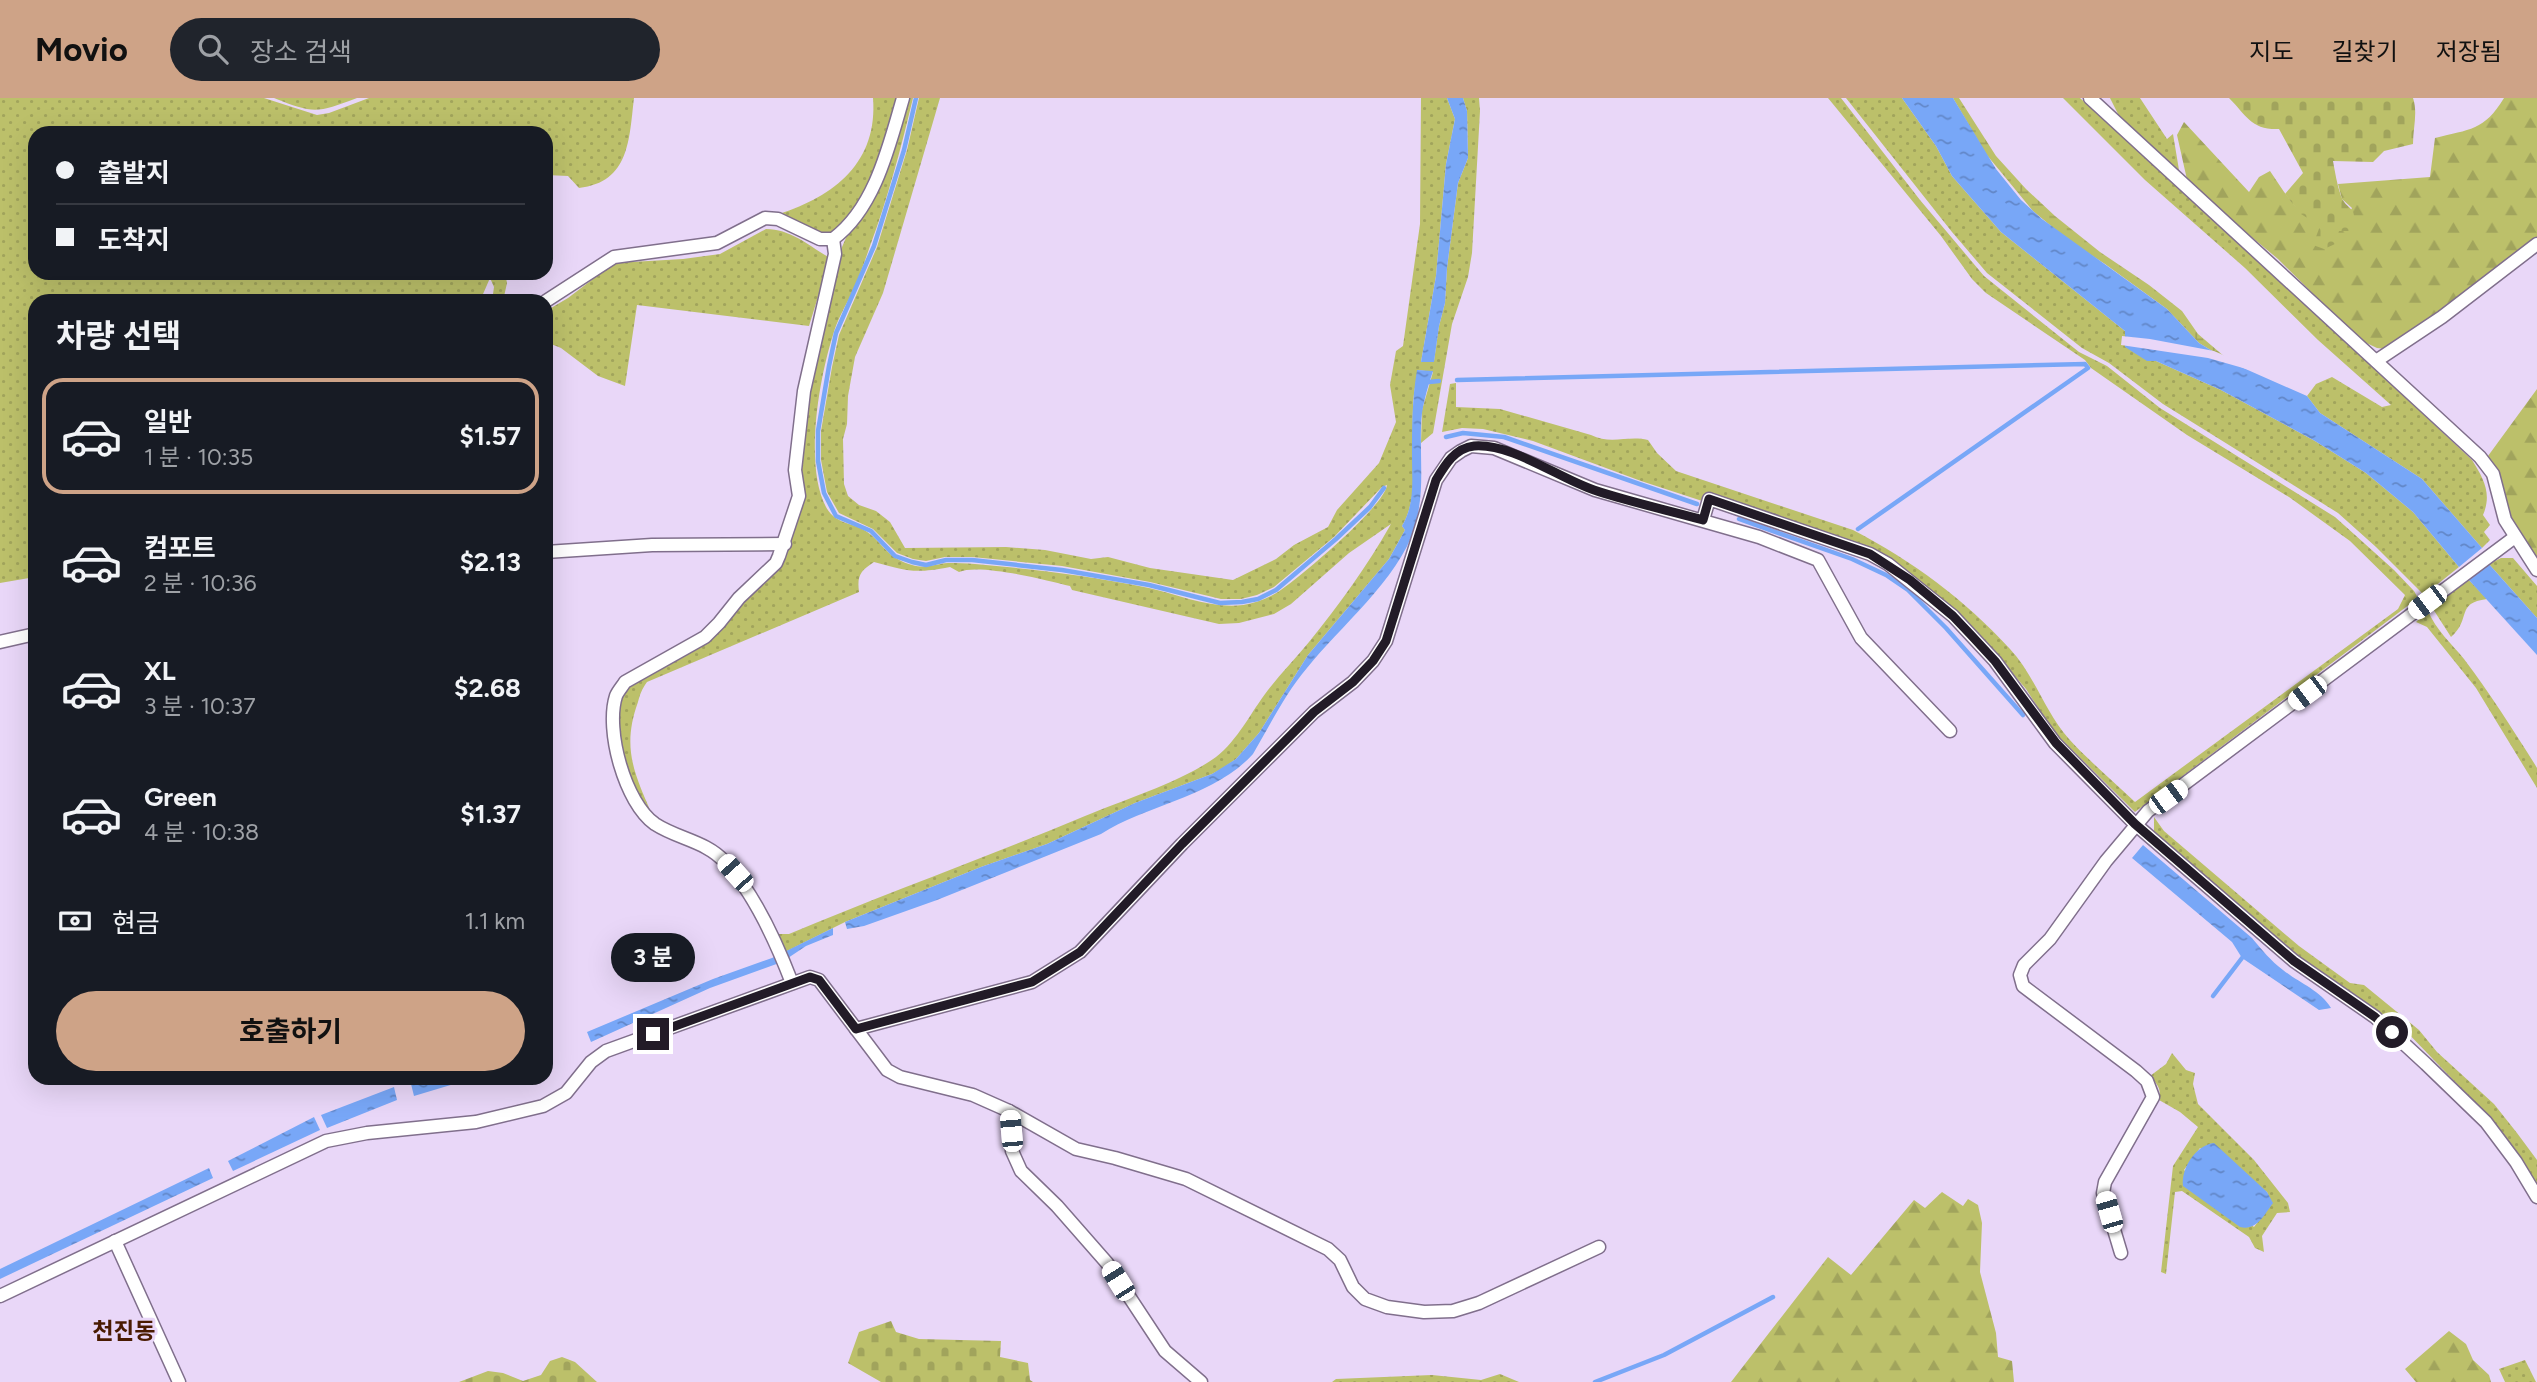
<!DOCTYPE html>
<html lang="ko">
<head>
<meta charset="utf-8">
<style>
	:root { --surface:#171b24; --page:#20242c; --text:#f1f3f6; --muted:#9ea1a6; --line:#363941; --accent:#cea387 }
	body { margin:0; font-family:Figtree,"Noto Sans KR",sans-serif; background:var(--page); color:var(--text); height:100vh; display:flex; flex-direction:column; font-size:26px; white-space:nowrap }
	* { box-sizing:border-box; margin:0 }
	p { font-size:23px; color:var(--muted) }
	.icon { flex:none; width:38px; height:38px; fill:none; stroke:currentColor; stroke-width:2; stroke-linecap:round; stroke-linejoin:round }
	.map { position:relative; flex:1; overflow:hidden }
	.side { position:absolute; left:28px; top:196px; width:525px; height:791px; display:flex; flex-direction:column; background:var(--surface); border-radius:21px; box-shadow:0 7px 28px #0002 }
	.side>* { flex:none }
	.hud { position:absolute; left:28px; top:28px; width:525px; height:154px; border-radius:21px; box-shadow:0 7px 28px #0002; display:grid; align-content:center; height:154px; padding:0 28px; background:var(--surface) }
	.end { position:absolute; width:32px; height:32px; margin:-16px; border:9px solid #221b27; background:#fff; box-shadow:0 0 0 4px #fff }
	.from { border-radius:50% }
	.bubble { position:absolute; height:49px; border-radius:24px; background:var(--surface); box-shadow:0 7px 28px #0002; font-size:23px; font-weight:700; line-height:49px; text-align:center }
	.car { position:absolute; width:21px; height:42px; margin:-21px -10px; border-radius:9px; box-shadow:0 0 5px 2px #0007; background:linear-gradient(#fff 24%,#345 0 40%,#fff 0 76%,#345 0 86%,#fff 0) }
	.hud b { display:flex; align-items:center; gap:24px; height:66px; font-size:26px }
	.hud b+b { border-top:2px solid var(--line) }
	.hud i { width:18px; height:18px; background:var(--text) }
	ul { padding:0; list-style:none }
	li { display:flex; align-items:center; gap:21px; height:116px; margin:0 14px 10px; padding:0 14px; border:4px solid transparent; border-radius:21px }
	li div { flex:1 }
	li b { display:block; font-size:26px }
	li em { font-style:normal; font-weight:700 }
	li.on { border-color:var(--accent) }
	li>.icon { width:63px; height:63px; stroke-width:1.5 }
	h2 { padding:0 28px; font-size:32px; line-height:84px }
	.pay { display:flex; align-items:center; gap:18px; height:77px; padding:0 28px; font-size:26px }
	.pay p { margin-inline-start:auto }
	.button { display:flex; gap:14px; margin-top:auto; padding:14px 28px }
	.button a { flex:1; height:80px; border-radius:42px; background:var(--accent); color:#111; font-size:28px; font-weight:700; line-height:80px; text-align:center }
	header { display:flex; align-items:center; gap:42px; box-sizing:border-box; height:98px; padding:0 35px; background:var(--accent); color:#111 }
	header strong { font-size:33px }
	nav { display:flex; gap:38px; margin-inline-start:auto; font-size:24px }
	.search { width:490px; height:63px; background:var(--page); display:flex; align-items:center; gap:18px; box-sizing:border-box; padding:0 24px; border-radius:38px; color:var(--muted); font-size:26px }
	.map>svg:first-child { display:block }
	.grass { fill:url(#grass-dots); fill-rule:evenodd }
	.forest { fill:url(#forest-firs) }
	.wetland { fill:url(#wetland-marsh) }
	.cemetery { fill:url(#cemetery-stones) }
	.water { fill:url(#water-ripples) }
	.pier { fill:#e9d7f8 }
	.lines { fill:none; stroke-linecap:round; stroke-linejoin:round }
	.stream { stroke:#78a7f7; stroke-width:4.5 }
	.street-casing { stroke:#806f8c; stroke-width:15 }
	.street { stroke:#fff; stroke-width:12 }
	.route { stroke:#221b27; stroke-width:9 }
	.labels { text-anchor:middle; stroke-width:6; stroke-linejoin:round; paint-order:stroke }
	.quarter-label { font-size:23px; font-weight:bold; fill:#491a01; stroke:#e9d7f8 }
</style>
</head>
<body>
<header>
<strong>Movio</strong>
<div class="search"><svg class="icon" aria-label="search" viewBox="0 0 24 24"><circle cx="10" cy="10" r="6"/><path d="M15 15l6 6"/></svg>장소 검색</div>
<nav><a>지도</a><a>길찾기</a><a>저장됨</a></nav>
</header>
<div class="map">
<svg width="2537" height="1284" viewBox="0 0 2537 1284">
	<defs>
		<pattern id="grass-dots" width="8" height="8" patternUnits="userSpaceOnUse" patternTransform="scale(1.75)"><rect width="8" height="8" fill="#bcc06a"/><path d="M2 2h.1M6 6h.1" fill="none" stroke="#a1a45c" stroke-width="1.8" stroke-linecap="round"/></pattern>
		<pattern id="forest-firs" width="22" height="20" patternUnits="userSpaceOnUse" patternTransform="scale(1.75)"><rect width="22" height="20" fill="#bcc06a"/><path d="M5 1l3.5 6h-7zM16 11l3.5 6h-7z" fill="#a1a45c"/></pattern>
		<pattern id="wetland-marsh" width="20" height="14" patternUnits="userSpaceOnUse" patternTransform="scale(1.75)"><rect width="20" height="14" fill="#bcc06a"/><path d="M1 5h8M5 5V1M11 12h8M15 12V8" fill="none" stroke="#a1a45c"/></pattern>
		<pattern id="cemetery-stones" width="16" height="16" patternUnits="userSpaceOnUse" patternTransform="scale(1.75)"><rect width="16" height="16" fill="#bcc06a"/><path d="M2 7V4a2 2 0 0 1 4 0v3zM10 15v-3a2 2 0 0 1 4 0v3z" fill="#a1a45c"/></pattern>
		<pattern id="water-ripples" width="26" height="14" patternUnits="userSpaceOnUse" patternTransform="scale(1.75)"><rect width="26" height="14" fill="#78a7f7"/><path d="M2 4q2-2 4 0t4 0M15 11q2-2 4 0t4 0" fill="none" stroke="#6287c8"/></pattern>
	</defs>
	<rect width="100%" height="100%" fill="#e9d7f8"/>
	<!-- grass -->
	<g class="grass">
		<path d="M0,0H264L317,17L329,15L369,0H634C629,41 630,84 579,90L568,78L546,77V35H35V175H505L507,185L503,203H492L494,189L490,180L480,203H35V479L0,485Z"/>
		<path d="M274,0H357C317,15 314,16 274,0Z"/>
		<path d="M873,0H897L875,74L846,124L827,137L817,136L779,116C835,98 878,64 873,0Z"/>
		<path d="M906,0H913C901,50 888,100 870,148C865,163 859,179 853,193C846,207 837,222 833,237C819,281 804,367 826,409C836,428 856,424 870,436C886,450 890,461 912,467C926,471 935,466 948,465C957,465 966,465 975,466C1033,471 1092,478 1149,490C1179,497 1212,511 1243,507C1255,505 1267,501 1278,494C1298,481 1385,408 1387,387L1382,389L1334,439L1274,489L1257,497L1241,501H1221L1150,484L1062,468L972,459H945L926,463L913,461L897,455L873,431L839,415L827,394L821,362V333L832,269L839,237L877,149L907,52L919,0H940L883,195L855,259L848,298L847,326L843,341L844,386L848,398L859,407L876,413L890,424L905,450L1006,449L1045,452L1091,461L1108,459L1150,470L1233,482L1276,461L1294,447L1328,429L1337,412L1379,365L1396,324L1390,287L1396,253L1403,248L1420,126L1421,0H1447L1455,21L1446,66L1436,178L1421,264L1434,263L1439,228L1445,205L1447,170L1458,85L1468,60L1467,13L1463,0H1479L1480,13L1472,155L1468,179L1452,226L1433,335L1421,345L1422,312L1433,274L1418,272C1416,285 1413,297 1413,310C1411,345 1421,397 1402,428L1405,432L1389,461L1308,557L1259,635L1236,661L1223,670L1212,676L1135,705L1047,746L981,769L845,824L785,854L774,836H789C887,795 987,759 1085,718C1124,702 1183,683 1216,659C1238,642 1251,614 1268,592C1281,575 1296,560 1309,544C1339,507 1368,467 1391,426L1349,455L1291,506L1274,516L1239,525L1219,526L1072,492L1070,488C1046,482 979,465 959,474L950,469C913,476 908,473 874,464C860,473 857,478 859,494L647,584C642,591 640,596 638,604C621,651 635,677 654,721C644,707 630,690 625,673C618,649 613,608 628,587L732,513L779,468L799,372L808,294L839,156Z"/>
		<path d="M1828,0H1841L1920,102L1984,178L2079,254L2107,268L2160,310L2335,419L2394,472L2414,493L2418,500L2135,714L2053,633L2026,591L1985,543L1961,519L1895,466L1641,383L1533,343L1483,331L1462,330L1442,334L1450,286L1456,285V309L1500,311L1591,337C1611,347 1628,337 1648,342L1657,355L1676,373L1853,432C1914,464 1964,501 2010,551C2035,578 2045,614 2069,641C2089,663 2113,683 2135,704L2398,511L2405,497L2350,443L2289,399L2187,337L2091,270L2085,262L1986,195L1972,181L1941,138Z"/>
		<path d="M1846,0H1902L1936,48L1952,78L2001,134L2125,233L2156,263L2221,292L2315,343L2366,375L2413,414L2459,469L2424,497L2376,449L2338,415L2163,306L2109,265L2082,250L1987,175L1952,134Z"/>
		<path d="M2063,0H2080L2302,202L2472,362C2484,381 2492,396 2483,417L2490,427L2484,434L2490,442L2482,450L2422,381L2320,315L2307,298L2316,286L2332,279L2382,309L2391,307L2318,242L2245,170L2145,82Z"/>
		<path d="M2110,0H2140L2167,41L2173,36L2180,78L2120,20Z"/>
		<path d="M766,131C791,131 809,148 830,160L809,228L637,207L625,288L598,278L561,250L546,244V213L568,200L614,165L683,161L720,156Z"/>
		<path d="M2501,460H2513L2537,488V520L2488,465L2493,461L2495,463Z"/>
		<path d="M2468,481L2487,501C2455,505 2472,521 2451,539L2433,511L2435,505Z"/>
		<path d="M2428,513C2436,532 2451,545 2464,561C2489,594 2512,630 2534,665L2537,670V690L2476,590L2427,529L2416,524Z"/>
		<path d="M2154,719L2164,733L2299,848L2350,885L2364,887L2419,932L2437,954L2494,1006L2517,1035L2537,1062V1086L2495,1025L2400,927L2340,891L2297,859L2162,743L2154,734Z"/>
		<path d="M2172,955L2186,972L2195,975L2193,986L2198,1006L2254,1062L2288,1105L2290,1114L2277,1115L2262,1138L2264,1154L2255,1150L2249,1139L2182,1093L2175,1094L2166,1176L2161,1174L2173,1068L2198,1029L2180,1014L2159,1002C2162,991 2157,986 2150,978L2166,966ZM2200,1050L2267,1094L2272,1105L2254,1129L2184,1072Z"/>
		<path d="M2525,1262L2536,1284H2505L2499,1271Z"/>
		<path d="M1500,1276L1519,1284H1332L1336,1281L1432,1277L1481,1282Z"/>
	</g>
	<!-- forest -->
	<g class="forest">
		<path d="M2504,0H2537V143L2386,251L2377,250L2360,242L2278,161L2188,86L2177,37L2184,24L2249,94L2259,79L2270,73C2290,103 2302,124 2339,133L2352,110L2342,101L2338,86L2430,79L2435,40C2470,31 2484,33 2504,0Z"/>
		<path d="M2537,291V467L2513,432L2497,376L2488,358Z"/>
		<path d="M1942,1094L1963,1108L1968,1101L1978,1107L1982,1125L1980,1174L1996,1235L1998,1259L2012,1263L2014,1284H1731L1828,1159L1851,1177L1914,1102L1925,1110Z"/>
		<path d="M2449,1233L2466,1246L2473,1262L2489,1277L2491,1284H2416L2405,1271Z"/>
	</g>
	<!-- wetland -->
	<path class="wetland" d="M1953,0H1959L1996,58L2026,91L2055,118L2100,154L2149,187L2182,213L2198,236L2232,265L2199,245L2167,211L2105,166L2068,142L2033,113L1986,56Z"/>
	<!-- cemetery -->
	<g class="cemetery">
		<path d="M2229,0H2413C2418,15 2413,30 2413,46L2384,53L2373,64L2333,63C2335,74 2337,87 2341,98C2347,114 2361,108 2350,133H2339L2335,146L2324,151L2313,147L2320,128L2301,116L2285,96L2303,75L2279,31C2251,32 2247,18 2229,0Z"/>
		<path d="M891,1223L896,1234L919,1241L1001,1243L1000,1259L1028,1265L1030,1282L1033,1284H881L848,1265L859,1234Z"/>
		<path d="M562,1259L575,1264L597,1284H459L488,1273L503,1275L523,1283L541,1277L550,1263Z"/>
	</g>
	<!-- water -->
	<g class="water">
		<path d="M1447,0H1463L1467,13L1468,60L1458,85L1447,170L1445,205L1439,228L1434,264H1421L1436,178L1446,66L1455,21Z"/>
		<path d="M1902,0H1953L1996,71L2021,102L2042,121L2167,211L2199,245L2232,265L2307,298L2320,315L2422,381L2482,450L2459,469L2413,414L2366,375L2315,343L2221,292L2156,263H2147L2125,249V233L2001,134L1952,78L1936,48Z"/>
		<path d="M1417,272L1433,273C1427,292 1421,310 1421,330C1420,365 1425,397 1414,431C1399,480 1339,530 1307,570C1285,596 1270,627 1253,656C1214,699 1148,706 1101,736L937,802L864,828L847,831L845,824L981,769L1047,746L1135,705L1212,676L1236,661L1259,635L1308,557L1389,461L1405,432L1402,428C1415,406 1412,383 1412,359C1412,330 1412,301 1417,272Z"/>
		<path d="M2488,465L2537,520V557L2468,481Z"/>
		<path d="M2143,747L2252,840C2262,852 2271,863 2283,872C2299,885 2320,892 2331,910L2319,912L2242,860L2232,844L2132,760Z"/>
		<path d="M833,830V837L806,848L782,864L710,890L591,944L587,934L713,881L772,860Z"/>
		<path d="M431,980H474L414,998L411,986Z"/>
		<path d="M394,989L397,1002L327,1030L321,1017Z"/>
		<path d="M314,1019L320,1032L233,1073L228,1063Z"/>
		<path d="M2214,1045L2267,1094L2273,1105C2264,1117 2257,1133 2240,1129L2183,1088C2181,1070 2196,1047 2214,1045Z"/>
		<path d="M209,1070L213,1080L0,1181V1171Z"/>
	</g>
	<!-- pier -->
	<path class="pier" d="M2122,238L2150,241L2214,253L2271,278L2208,260L2121,247Z"/>
	<g class="lines">
		<!-- stream -->
		<g class="stream">
			<path d="M916,0L904,52L874,148L836,235L829,268L818,333V363L824,395L836,418L871,433L895,458L912,464L926,467L946,462H972L1062,472L1149,487L1220,505L1242,504L1258,501L1276,492L1336,441L1370,409L1384,390"/>
			<path d="M1457,282L2085,266L2088,270L1858,431"/>
			<path d="M1429,284L1439,283"/>
			<path d="M1446,339L1463,335L1504,339L1697,406"/>
			<path d="M1739,421L1852,461L1886,477L1908,492L1946,530L2023,617"/>
			<path d="M2213,898L2242,860"/>
			<path d="M1595,1284L1664,1257L1773,1199"/>
		</g>
		<!-- street casing -->
		<g class="street-casing">
			<g id="street">
				<path d="M2090,0L2480,359L2493,376L2505,422L2537,472"/>
				<path d="M546,203L614,159L717,145L765,120L778,121L820,141H833C875,110 889,48 903,0"/>
				<path d="M2376,263L2442,219L2537,146"/>
				<path d="M1703,422L1709,401L1870,456L1888,466L1953,518L1995,563L2055,645L2135,726L2294,863L2375,919L2426,966L2486,1024L2516,1064L2537,1099"/>
				<path d="M546,454L652,447L785,446"/>
				<path d="M0,544L35,536"/>
				<path d="M792,885C777,846 754,795 725,764C706,743 678,741 655,726C625,705 605,632 616,598C618,593 622,589 625,584L705,539L719,525L739,500L776,465L779,458L799,398L795,372L804,293L835,156L833,141"/>
				<path d="M856,931L1032,884L1080,854L1182,746L1314,614L1353,584L1373,563L1386,543L1436,382L1451,360L1461,353L1471,348L1494,350L1595,392L1759,439L1818,462L1861,540L1950,633"/>
				<path d="M1009,1013L1012,1053L1021,1073L1057,1108L1107,1165L1165,1253L1201,1284"/>
				<path d="M115,1143L179,1284"/>
				<path d="M2121,1155L2103,1095L2105,1084L2153,999L2147,983L2136,973L2023,888L2020,877L2024,867L2050,841L2106,763L2148,713L2515,439"/>
				<path d="M0,1198L326,1043L367,1035L476,1024L543,1008L566,995L591,964L606,953L810,879L819,882L887,972L900,979L973,997L1009,1013L1076,1051L1115,1060L1186,1081L1328,1151L1340,1162L1353,1189L1365,1201L1387,1209L1424,1214L1453,1213L1479,1205L1599,1149"/>
			</g>
		</g>
		<!-- street -->
		<use href="#street" class="street"/>
	</g>
	<g class="lines">
		<!-- route -->
		<path class="route" d="M653,936L810,879L819,882L856,931L1032,884L1080,854L1182,746L1314,614L1353,584L1373,563L1386,543L1436,382C1445,367 1455,350 1474,348C1512,345 1558,380 1594,392C1630,404 1667,412 1703,422L1709,401L1870,456L1910,482L1953,518L1971,537L1995,563L2056,645L2135,726L2294,863L2375,919L2392,934"/>
	</g>
	<g class="labels">
		<!-- quarter labels -->
		<g class="quarter-label">
			<text x="124" y="1241">천진동</text>
		</g>
	</g>
</svg>
<i class="end from" style="left:2392px;top:934px"></i>
<i class="end" style="left:653px;top:936px"></i>
<div class="bubble" style="left:611px;top:835px;width:84px">3 분</div>
<i class="car" style="left:2427px;top:504px;rotate:233deg"></i>
<i class="car" style="left:2307px;top:595px;rotate:233deg"></i>
<i class="car" style="left:2168px;top:699px;rotate:54deg"></i>
<i class="car" style="left:735px;top:775px;rotate:318deg"></i>
<i class="car" style="left:1011px;top:1033px;rotate:355deg"></i>
<i class="car" style="left:2109px;top:1114px;rotate:344deg"></i>
<i class="car" style="left:1118px;top:1183px;rotate:328deg"></i>
<div class="hud">
<b><i class="from"></i>출발지</b>
<b><i></i>도착지</b>
</div>
<section class="side">
<h2>차량 선택</h2>
<ul>
<li class="on"><svg class="icon" aria-label="car" viewBox="0 0 24 24"><path d="M5 17H2v-5l4-1 3-4h7l3 4 3 1v5h-3M9 17h6M6 11h13"/><circle cx="7" cy="17" r="2"/><circle cx="17" cy="17" r="2"/></svg><div><b>일반</b><p>1 분 · 10:35</p></div><em>$1.57</em></li>
<li><svg class="icon" aria-label="car" viewBox="0 0 24 24"><path d="M5 17H2v-5l4-1 3-4h7l3 4 3 1v5h-3M9 17h6M6 11h13"/><circle cx="7" cy="17" r="2"/><circle cx="17" cy="17" r="2"/></svg><div><b>컴포트</b><p>2 분 · 10:36</p></div><em>$2.13</em></li>
<li><svg class="icon" aria-label="car" viewBox="0 0 24 24"><path d="M5 17H2v-5l4-1 3-4h7l3 4 3 1v5h-3M9 17h6M6 11h13"/><circle cx="7" cy="17" r="2"/><circle cx="17" cy="17" r="2"/></svg><div><b>XL</b><p>3 분 · 10:37</p></div><em>$2.68</em></li>
<li><svg class="icon" aria-label="car" viewBox="0 0 24 24"><path d="M5 17H2v-5l4-1 3-4h7l3 4 3 1v5h-3M9 17h6M6 11h13"/><circle cx="7" cy="17" r="2"/><circle cx="17" cy="17" r="2"/></svg><div><b>Green</b><p>4 분 · 10:38</p></div><em>$1.37</em></li>
</ul>
<div class="pay"><svg class="icon" aria-label="cash" viewBox="0 0 24 24"><path d="M3 7h18v10H3z"/><circle cx="12" cy="12" r="2"/></svg>현금<p>1.1 km</p></div>
<div class="button"><a>호출하기</a></div>
</section>
</div>
</body>
</html>
